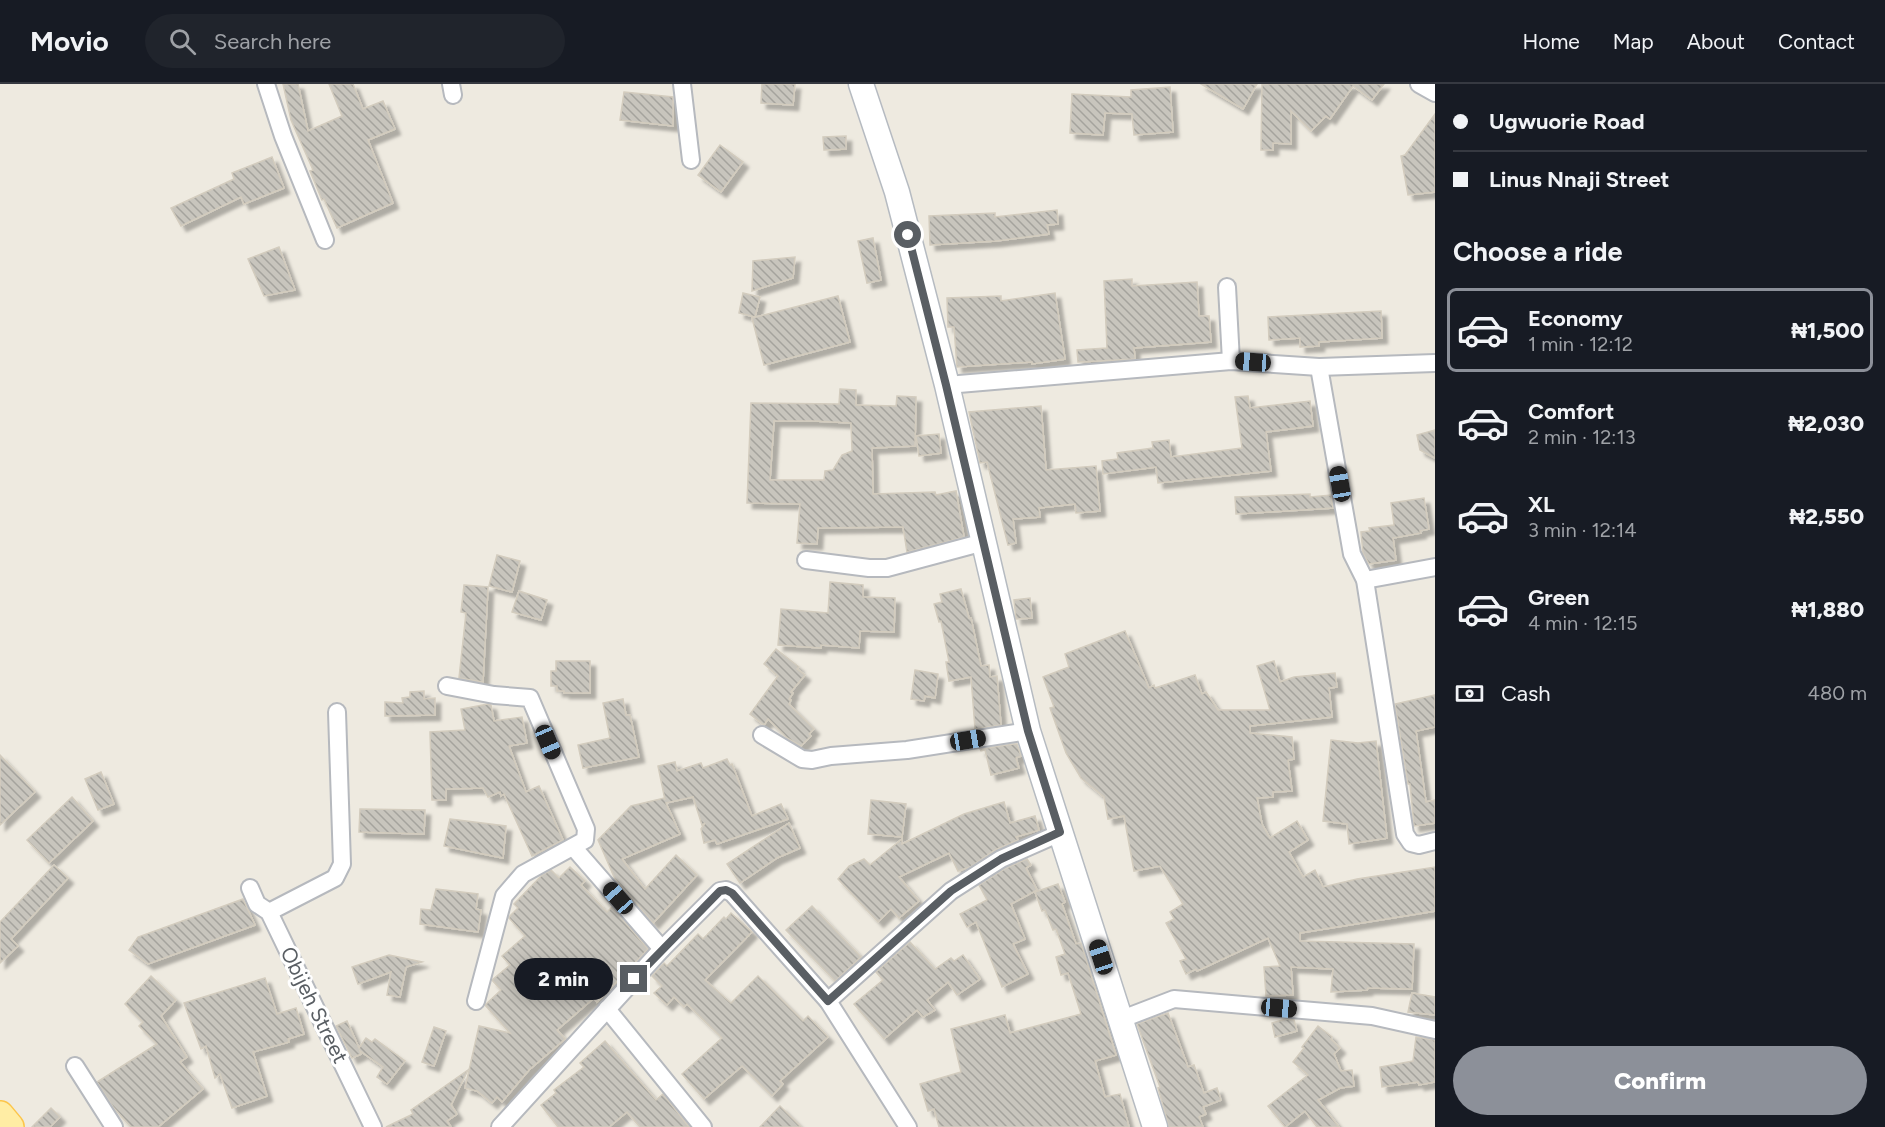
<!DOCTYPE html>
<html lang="en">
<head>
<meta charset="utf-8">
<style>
	:root { --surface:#171b24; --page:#20242c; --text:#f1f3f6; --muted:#9ea1a6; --line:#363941; --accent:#8c9099 }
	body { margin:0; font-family:Figtree,sans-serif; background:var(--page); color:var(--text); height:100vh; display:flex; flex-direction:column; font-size:22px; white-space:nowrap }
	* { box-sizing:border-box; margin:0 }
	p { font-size:20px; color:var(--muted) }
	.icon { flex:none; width:33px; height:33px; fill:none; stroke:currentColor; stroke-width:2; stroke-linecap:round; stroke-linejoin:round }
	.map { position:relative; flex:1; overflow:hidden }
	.drawer { display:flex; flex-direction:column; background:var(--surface); width:450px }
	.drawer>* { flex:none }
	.top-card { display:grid; align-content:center; height:132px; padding:0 18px; background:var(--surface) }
	.end { position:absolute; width:27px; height:27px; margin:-14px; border:8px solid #595e63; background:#fff; box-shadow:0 0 0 3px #fff }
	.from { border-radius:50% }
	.bubble { position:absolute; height:42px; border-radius:21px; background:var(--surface); box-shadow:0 3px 15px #0003; font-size:20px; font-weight:800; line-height:42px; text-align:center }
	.car { position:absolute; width:18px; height:36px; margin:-18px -9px; border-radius:8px; box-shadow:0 0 4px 2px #0007; background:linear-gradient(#222 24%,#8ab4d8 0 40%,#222 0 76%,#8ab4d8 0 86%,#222 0) }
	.top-card b { display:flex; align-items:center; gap:21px; height:57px; font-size:22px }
	.top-card b+b { border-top:2px solid var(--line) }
	.top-card i { width:15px; height:15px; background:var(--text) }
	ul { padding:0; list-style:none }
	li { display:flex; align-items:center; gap:18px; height:84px; margin:0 12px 9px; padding:0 6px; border:3px solid transparent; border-radius:9px }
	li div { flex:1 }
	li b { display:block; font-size:22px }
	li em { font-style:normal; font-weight:800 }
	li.current { border-color:var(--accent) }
	li>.icon { width:54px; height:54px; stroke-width:1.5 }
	h2 { padding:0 18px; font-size:27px; line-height:72px }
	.pay { display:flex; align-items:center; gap:15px; height:66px; padding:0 18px; font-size:22px }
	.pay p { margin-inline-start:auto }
	.button { display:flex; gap:12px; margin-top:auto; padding:12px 18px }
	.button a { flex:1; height:69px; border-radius:36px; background:var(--accent); color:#fff; font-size:24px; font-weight:800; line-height:69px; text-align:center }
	header { display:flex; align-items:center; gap:36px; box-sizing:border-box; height:84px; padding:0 30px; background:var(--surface); border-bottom:2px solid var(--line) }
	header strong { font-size:28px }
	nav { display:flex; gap:33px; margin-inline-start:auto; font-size:21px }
	.search { width:420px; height:54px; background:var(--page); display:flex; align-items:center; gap:15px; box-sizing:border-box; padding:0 21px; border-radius:33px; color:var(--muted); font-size:22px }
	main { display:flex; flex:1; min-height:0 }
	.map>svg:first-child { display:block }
	.building { fill:url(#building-back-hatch); stroke:#d3ccbe; stroke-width:1.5; fill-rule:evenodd; filter:url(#shadow) }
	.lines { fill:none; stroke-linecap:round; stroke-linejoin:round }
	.street-casing { stroke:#b6b9be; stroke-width:20 }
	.secondary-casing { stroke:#b6bbc1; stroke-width:27 }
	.primary-casing { stroke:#fcc54a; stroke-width:30 }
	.street { stroke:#fff; stroke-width:16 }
	.secondary { stroke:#fff; stroke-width:24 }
	.primary { stroke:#ffeda4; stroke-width:27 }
	.route { stroke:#595e63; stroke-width:8 }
	.labels { text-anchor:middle; stroke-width:6; stroke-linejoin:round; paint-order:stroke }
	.street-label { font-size:21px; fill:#595e63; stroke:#fff }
</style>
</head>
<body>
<header>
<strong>Movio</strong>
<div class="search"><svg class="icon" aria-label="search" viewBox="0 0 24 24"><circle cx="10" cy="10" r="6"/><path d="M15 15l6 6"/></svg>Search here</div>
<nav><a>Home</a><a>Map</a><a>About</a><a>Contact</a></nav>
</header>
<main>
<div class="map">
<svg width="1435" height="1043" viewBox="0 0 1435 1043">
	<defs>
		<pattern id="building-back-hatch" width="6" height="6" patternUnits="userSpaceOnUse" patternTransform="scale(1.5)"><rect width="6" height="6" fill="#c8c5bd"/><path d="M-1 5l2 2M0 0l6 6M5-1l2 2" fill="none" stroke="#a5a39d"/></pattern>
		<filter id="shadow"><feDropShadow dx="5.5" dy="5.5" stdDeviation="1.5" flood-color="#0004"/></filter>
	</defs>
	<rect width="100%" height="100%" fill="#eeeae0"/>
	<!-- building -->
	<g class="building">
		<path d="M283,0H298L308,47L342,32L329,0H353L363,25L383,17L395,45L368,56L393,119L337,144L324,115L322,116L310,87L313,86L291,36Z"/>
		<path d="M762,0H795L793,21L761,19Z"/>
		<path d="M1201,0H1257L1243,25Z"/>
		<path d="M1262,0H1384L1372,16L1353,2L1330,35L1326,32L1311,47L1291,27V60L1273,59V66H1261Z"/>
		<path d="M1170,3L1173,48L1134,51L1132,30L1105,29L1103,51L1070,49L1072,10L1131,13V6Z"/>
		<path d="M624,8L673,13V42L620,36Z"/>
		<path d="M1435,30V108L1408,111L1401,72L1405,71Z"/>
		<path d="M846,52V65L824,66L823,53Z"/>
		<path d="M720,61L743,78L721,108L698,91Z"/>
		<path d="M272,73L284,104L244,120L241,113L181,142L171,124L234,95L232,89Z"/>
		<path d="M1057,126L1058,140L1047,141L1049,150L996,157L930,161L929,132L995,129V133Z"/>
		<path d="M873,154L881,196L867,199L858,157Z"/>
		<path d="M279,163L295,206L264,212L248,175Z"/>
		<path d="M795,173L793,194L752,207L753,177Z"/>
		<path d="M1132,195V202L1197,198L1199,232H1209L1211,258L1134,264L1135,275L1078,278L1077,266L1107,264L1104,197Z"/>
		<path d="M743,209L760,213L755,233L739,229Z"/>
		<path d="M1055,209L1065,275L1032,280V278L957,283L954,243H948L947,214L1001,212V217Z"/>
		<path d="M838,212L850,258L764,281L752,234Z"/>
		<path d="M1381,227L1382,254L1319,258V262L1300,263V254L1269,256L1268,233Z"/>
		<path d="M840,305L856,306V321L896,322L897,312L916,313L915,362L872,364L873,410L935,408L936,411L956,407L964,453L907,468L903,443L818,444L817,460L797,459L800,420L747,419L751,319L839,320ZM774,337H814L851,339L852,367L842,371L833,386L825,387L824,396H770Z"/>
		<path d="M1248,312L1250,324L1310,317L1313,342L1266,348L1271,387L1158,399L1156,383L1103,390L1102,377L1118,375L1117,369L1153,364L1152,358L1169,356L1171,373L1242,364L1235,313Z"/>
		<path d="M1041,322L1046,386L1096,382L1100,427L1076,429L1075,420L1039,424L1040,433L1013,435L1016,459L1008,461L987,378L980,379L969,328Z"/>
		<path d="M1435,346V374L1420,366L1417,351Z"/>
		<path d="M939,350L941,369L919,372L916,352Z"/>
		<path d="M1310,410V413L1331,411L1333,424L1236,430L1235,413Z"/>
		<path d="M1424,414L1429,445L1420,447L1421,449L1393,454L1396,476L1369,480L1363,469L1361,448L1370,447L1369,444L1394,441L1391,419Z"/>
		<path d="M497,471L520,477L512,508L489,502Z"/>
		<path d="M830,498L863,501V513L895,514L894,548L860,547L859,564L821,561V564L778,561L781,525L828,529Z"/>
		<path d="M464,501L488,503L483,598L459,594L466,529L461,528Z"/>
		<path d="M961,505L969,534H971L981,582L989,581L990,593L997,592L1001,641L975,645L971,593L949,597L946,578H949L941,537L939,538L934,520L942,518L940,510Z"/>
		<path d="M519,507L547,516L541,536L512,528Z"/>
		<path d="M1030,514L1032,534L1016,535L1014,516Z"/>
		<path d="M1125,547L1149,604L1154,601L1155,604L1195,591L1202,610L1206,608L1218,626H1270L1257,582L1274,577L1280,598L1294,593L1335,589L1337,603L1329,604L1332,633L1250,642V649L1292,653L1294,675L1288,676L1292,707L1273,708V713L1257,714L1262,740L1270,754L1297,737L1308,756L1289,768L1303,793L1315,786L1323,803L1357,795L1435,783V827L1300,849V857L1414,860L1412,905L1368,904L1367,906L1331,908L1333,885L1291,883L1293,911L1266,912L1264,883L1280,882L1268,854L1197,887L1196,885L1186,890L1180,877L1186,875L1166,839L1174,835L1170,828L1183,820L1160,782L1134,787L1124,732L1108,735L1104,713L1081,694L1066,669L1050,624L1054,623L1043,593L1069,583L1065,570Z"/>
		<path d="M776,565L799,583L797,585L805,591L791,608L793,609L789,615L791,616L789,620L814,645L809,650L811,652L801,662L787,654L768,635L764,641L750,630L778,592L764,580Z"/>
		<path d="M556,577H590V609H564V607H557V602H551V587H556Z"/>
		<path d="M915,586L938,590L935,614L925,612L924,617L911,615Z"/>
		<path d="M424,607V615L435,614V631L385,632V618L403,619L402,614L410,613V608Z"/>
		<path d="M1435,611V643L1416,647L1426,718L1435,716V739L1414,742L1410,700H1408L1395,620Z"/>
		<path d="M623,615L626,631H630L639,673L583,684L578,661L610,654L603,619Z"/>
		<path d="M488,620L491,621L494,637L522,633L527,659L509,662L526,708L539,702L563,756L532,772L504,710L501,712L500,708L488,713L483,704L446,705V716H432L430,648L465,646L461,625Z"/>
		<path d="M1331,656L1358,659L1376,657L1387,754L1349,760L1347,740L1323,737Z"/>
		<path d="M1014,660H1017L1021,672L1016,674L1019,684L991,691L985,666L981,667L980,665Z"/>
		<path d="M0,671L35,708L0,741Z"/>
		<path d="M727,675L730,681L732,680L752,732L781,720L788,735L717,760L715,756L704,759L701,745L705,739L702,741L693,713L666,719L680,750L622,775L645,805L676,771L697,791L653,839L615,795L598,756L631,722L664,714L665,716L658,682L675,678L677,687L701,679L703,684Z"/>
		<path d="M101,688L114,720L98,726L85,695Z"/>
		<path d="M72,713L93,737L49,779L27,756Z"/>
		<path d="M871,716L906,720L902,753L868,750Z"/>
		<path d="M1004,718L1010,739L1035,732L1039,746L1016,753L1018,756L995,766L970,783L958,787L949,769L899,793L919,817L899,834L891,825L878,838L838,795L849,782L864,775L870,781L902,755V760L964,730Z"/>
		<path d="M360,725L425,726L424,750L359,748Z"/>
		<path d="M450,735L506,742L503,774L444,762Z"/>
		<path d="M789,739L800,764L777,774L740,799L727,780Z"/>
		<path d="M1027,775L1031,781L1026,784L1037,806L1011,820L1025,855L1013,860L1028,890L1002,903L976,838L967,843L960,830L987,816L979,801L1006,784Z"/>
		<path d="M54,781L68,794L11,855L18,862L0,879V838Z"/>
		<path d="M570,783L585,797L581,801L607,828L612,823L648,865L597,918L594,914L557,946L565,955L529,986L502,1018L497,1013L492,1019L477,1007L465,1004L479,942L510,949L485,921L501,906L492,896L510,881L502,872L525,852L509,834L510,832L518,824L514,820L542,791L551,786L559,794Z"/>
		<path d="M1058,800L1065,818L1062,820L1076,860L1081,859L1116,971L1095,977L1105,1013L1120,1010L1129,1043H939L934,1025L928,1027L920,1000L961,988L951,945L1005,931L1010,949L1081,930L1068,889L1061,891L1056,873L1065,870L1056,845L1053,846L1045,826L1042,827L1035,808Z"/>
		<path d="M436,805L478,810L476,825L481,826L478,848L420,840L421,825L431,826Z"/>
		<path d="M243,815L255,841L148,880L129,866L138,853Z"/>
		<path d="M812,822L861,873L835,897L786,846Z"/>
		<path d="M731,829L752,848L705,896L731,919L758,892L803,937L808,932L828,953L780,997L783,1000L772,1012L742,982L704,1015L682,990L722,954L687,920L684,923L674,913L667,921L654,909L662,902L652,892L664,879L667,882L698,850L703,855L724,833L726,835Z"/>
		<path d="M910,858L935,885L951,874L954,877L963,871L980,895L957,911L948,898L927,916L935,926L923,933L917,926L884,955L854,920L883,896L876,888Z"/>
		<path d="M389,871L422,878L406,883L400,913L387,911L391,888L358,900L352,883Z"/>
		<path d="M151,892L176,916L161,932L187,973L180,978L203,1005L158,1043H131L113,1023L97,998L157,960L139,942L143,938L125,920Z"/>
		<path d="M265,894L277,930L296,924L304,950L288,955L289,958L253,968L267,1012L232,1024L220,990L215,994L206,962L201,965L184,919Z"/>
		<path d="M1412,909L1435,913V931L1408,928Z"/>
		<path d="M1168,929L1188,983L1194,981L1204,1009L1217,1004L1221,1016L1203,1023L1206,1030L1199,1033L1203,1043H1169L1158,1004L1160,1003L1137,940Z"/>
		<path d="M1286,935L1294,936L1297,947L1275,953L1272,939Z"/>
		<path d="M347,937L359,964L366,954L372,958L375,955L405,977L387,1000L377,993L383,983L360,967L361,970L352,974L336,942Z"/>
		<path d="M1318,942L1332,953L1331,955L1340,964L1334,970L1341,987L1352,986L1354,1002L1340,1004L1318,1016L1339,1043H1317L1305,1027L1285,1043L1268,1022L1308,991L1293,978L1304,964L1302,963Z"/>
		<path d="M434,943L446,947L434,982L422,978Z"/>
		<path d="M1416,953L1435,956V998L1419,1001L1418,998L1382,1003L1380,983L1413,977Z"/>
		<path d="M605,957L656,1016L663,1010L689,1043H640L627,1028L609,1043H558L541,1021L556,1009L554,1006L584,983L580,979Z"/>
		<path d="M468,986L451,1021L457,1030L447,1037L451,1043H386L413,1030L411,1026Z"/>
		<path d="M780,1022L801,1043H760Z"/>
		<path d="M51,1024L60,1033L50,1043H32Z"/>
	</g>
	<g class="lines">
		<!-- street casing -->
		<g class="street-casing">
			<g id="street">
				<path d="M266,0L283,52L325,156"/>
				<path d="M451,0L453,11"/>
				<path d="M682,0L691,76"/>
				<path d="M1419,0L1435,9"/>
				<path d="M1227,203L1231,277"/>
				<path d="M1319,283L1352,470L1365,496L1405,750L1411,759L1419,761L1435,757"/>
				<path d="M947,301L1231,277L1319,283L1435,279"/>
				<path d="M806,476L869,484H887L984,458"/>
				<path d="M1365,496L1435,483"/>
				<path d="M447,602L494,611L530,614L586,745L585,756L523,790L504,812L476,917"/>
				<path d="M762,651L802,675L812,676L831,672L907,666L1028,647"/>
				<path d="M574,764L662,865"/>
				<path d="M250,804L257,820L269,828L373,1043"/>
				<path d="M269,828L335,794L342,780L337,628"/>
				<path d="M828,917L951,807L1001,775L1060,749"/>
				<path d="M607,925L703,1043"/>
				<path d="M1122,935L1174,915L1372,932L1435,946"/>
				<path d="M75,982L114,1043"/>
				<path d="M500,1043L662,865L720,807L726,806L732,809L828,917L908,1043"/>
			</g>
		</g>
		<!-- secondary casing -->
		<g class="secondary-casing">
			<path id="secondary" d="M861,0L897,108L947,301L1028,647L1155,1043"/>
		</g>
		<!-- primary casing -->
		<g class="primary-casing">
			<path id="primary" d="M0,1031L10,1043"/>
		</g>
		<!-- street -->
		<use href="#street" class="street"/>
		<!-- secondary -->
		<use href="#secondary" class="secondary"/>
		<!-- primary -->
		<use href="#primary" class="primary"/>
	</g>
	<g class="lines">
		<!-- route -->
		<path class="route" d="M634,895L720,807L726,806L732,809L828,917L951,807L1001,775L1060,748L1028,647L946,301L908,151"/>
	</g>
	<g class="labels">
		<!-- street labels -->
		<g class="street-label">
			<text transform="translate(314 921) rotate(64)" y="7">Obijeh Street</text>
		</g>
	</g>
</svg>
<i class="end from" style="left:908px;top:151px"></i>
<i class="end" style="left:634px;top:895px"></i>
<div class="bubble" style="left:514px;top:874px;width:99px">2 min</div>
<i class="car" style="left:1253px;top:278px;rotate:274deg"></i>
<i class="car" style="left:1340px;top:400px;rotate:350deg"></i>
<i class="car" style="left:968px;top:656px;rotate:81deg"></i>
<i class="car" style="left:548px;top:658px;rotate:157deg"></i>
<i class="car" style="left:618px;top:814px;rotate:319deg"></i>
<i class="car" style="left:1101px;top:873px;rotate:342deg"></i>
<i class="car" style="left:1279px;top:924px;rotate:95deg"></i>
</div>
<section class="drawer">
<div class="top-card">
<b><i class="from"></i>Ugwuorie Road</b>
<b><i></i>Linus Nnaji Street</b>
</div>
<h2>Choose a ride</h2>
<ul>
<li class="current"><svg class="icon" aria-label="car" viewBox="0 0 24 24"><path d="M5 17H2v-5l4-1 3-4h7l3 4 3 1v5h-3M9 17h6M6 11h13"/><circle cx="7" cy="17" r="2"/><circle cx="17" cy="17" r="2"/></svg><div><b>Economy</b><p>1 min · 12:12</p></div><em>₦1,500</em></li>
<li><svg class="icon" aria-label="car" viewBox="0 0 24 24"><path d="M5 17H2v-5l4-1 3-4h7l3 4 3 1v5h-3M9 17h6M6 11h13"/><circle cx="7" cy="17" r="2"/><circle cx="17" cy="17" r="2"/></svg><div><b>Comfort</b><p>2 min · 12:13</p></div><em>₦2,030</em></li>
<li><svg class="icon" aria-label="car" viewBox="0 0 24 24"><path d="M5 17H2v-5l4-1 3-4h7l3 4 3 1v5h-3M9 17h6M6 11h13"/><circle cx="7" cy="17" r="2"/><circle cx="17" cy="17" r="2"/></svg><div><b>XL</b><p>3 min · 12:14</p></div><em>₦2,550</em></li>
<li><svg class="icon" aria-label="car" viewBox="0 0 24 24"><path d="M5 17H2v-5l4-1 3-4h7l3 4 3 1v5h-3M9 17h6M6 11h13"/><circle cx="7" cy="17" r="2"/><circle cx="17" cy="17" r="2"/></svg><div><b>Green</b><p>4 min · 12:15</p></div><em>₦1,880</em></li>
</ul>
<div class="pay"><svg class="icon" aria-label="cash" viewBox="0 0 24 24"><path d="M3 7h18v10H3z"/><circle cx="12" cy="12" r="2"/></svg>Cash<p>480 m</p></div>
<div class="button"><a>Confirm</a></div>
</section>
</main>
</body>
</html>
